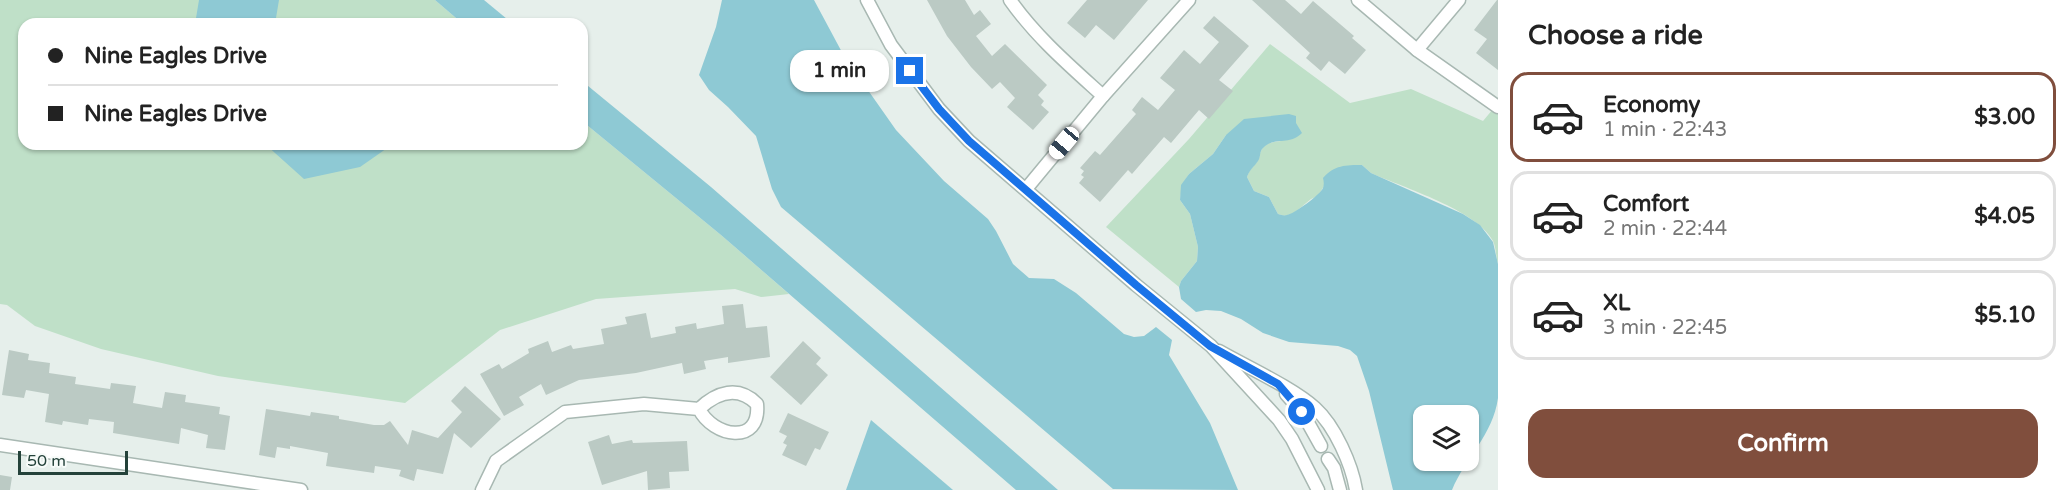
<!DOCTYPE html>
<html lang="en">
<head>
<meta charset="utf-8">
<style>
	:root { --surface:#fff; --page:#f2f2f2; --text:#222; --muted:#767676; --line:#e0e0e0; --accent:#804e3d }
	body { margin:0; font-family:"Varela Round",sans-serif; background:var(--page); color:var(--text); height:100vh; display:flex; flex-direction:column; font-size:22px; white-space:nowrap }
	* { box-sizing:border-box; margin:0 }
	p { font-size:20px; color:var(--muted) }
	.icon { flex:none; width:33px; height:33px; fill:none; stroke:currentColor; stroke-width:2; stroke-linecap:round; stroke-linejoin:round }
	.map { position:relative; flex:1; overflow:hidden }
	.panel { display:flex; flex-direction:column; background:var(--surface); width:570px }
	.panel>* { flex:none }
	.top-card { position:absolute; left:18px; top:18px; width:570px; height:132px; border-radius:18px; box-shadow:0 2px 4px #0004; display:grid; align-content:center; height:132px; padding:0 30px; background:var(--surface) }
	.tools { position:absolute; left:1413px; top:405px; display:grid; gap:12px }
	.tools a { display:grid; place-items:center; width:66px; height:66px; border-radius:12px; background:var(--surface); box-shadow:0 2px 4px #0004; font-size:30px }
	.scale { position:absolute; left:18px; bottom:15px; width:110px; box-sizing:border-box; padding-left:6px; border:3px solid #24423a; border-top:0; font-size:16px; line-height:21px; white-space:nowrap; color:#24423a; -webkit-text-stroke:4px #f7fbf9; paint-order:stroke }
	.end { position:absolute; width:27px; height:27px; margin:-14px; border:8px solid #1a73e8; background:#fff; box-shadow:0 0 0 3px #fff }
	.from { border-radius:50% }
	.bubble { position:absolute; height:42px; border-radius:18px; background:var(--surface); box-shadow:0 2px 4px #0004; font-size:20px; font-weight:700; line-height:42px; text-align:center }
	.car { position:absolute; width:18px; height:36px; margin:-18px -9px; border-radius:8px; box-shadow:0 0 4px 2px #0007; background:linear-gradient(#fff 24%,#345 0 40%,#fff 0 76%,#345 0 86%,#fff 0) }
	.top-card b { display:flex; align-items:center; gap:21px; height:57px; font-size:22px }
	.top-card b+b { border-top:2px solid var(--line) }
	.top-card i { width:15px; height:15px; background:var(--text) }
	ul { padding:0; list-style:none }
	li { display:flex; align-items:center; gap:18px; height:90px; margin:0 12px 9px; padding:0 18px; border:3px solid var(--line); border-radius:18px }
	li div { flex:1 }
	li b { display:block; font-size:22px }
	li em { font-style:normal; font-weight:700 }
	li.on { border-color:var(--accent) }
	li>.icon { width:54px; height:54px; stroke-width:1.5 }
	h2 { padding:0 30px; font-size:27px; line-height:72px }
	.button { display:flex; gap:12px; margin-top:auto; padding:12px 30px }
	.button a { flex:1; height:69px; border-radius:18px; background:var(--accent); color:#fff; font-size:24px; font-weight:700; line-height:69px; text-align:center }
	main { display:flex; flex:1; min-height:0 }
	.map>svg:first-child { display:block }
	.green { fill:#bfe0c8 }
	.water { fill:#8ec9d4; fill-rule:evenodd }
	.building { fill:#bbcac4 }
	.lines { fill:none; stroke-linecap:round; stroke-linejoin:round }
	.street-casing { stroke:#a8b8b2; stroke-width:15 }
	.street { stroke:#fff; stroke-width:12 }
	.route { stroke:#1a73e8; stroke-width:8 }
</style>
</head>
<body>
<main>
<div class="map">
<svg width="1498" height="490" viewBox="0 0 1498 490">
	<rect width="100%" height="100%" fill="#e6efeb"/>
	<!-- green -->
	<g class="green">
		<path d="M0,0H435L463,24H24V144H582V121L721,235L789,294L761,297L735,289L596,299L500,330L405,403L218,376L101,349L35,326L7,305L0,304Z"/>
		<path d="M1270,44L1350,103L1411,89L1483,121L1498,103V264C1496,257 1496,248 1493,241C1477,210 1404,188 1371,173L1362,165L1324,186L1318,196L1311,199L1294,213L1285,216L1278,214L1269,197L1254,191L1247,177C1250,168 1254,167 1258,160C1260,158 1259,154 1261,151C1265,142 1275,141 1283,142L1226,135L1213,154L1189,174L1182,185L1180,200L1190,214L1198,247L1197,261L1181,281L1179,287L1106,227L1189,139Z"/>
	</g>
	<!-- water -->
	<g class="water">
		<path d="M199,0H279L275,24H195Z"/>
		<path d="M435,0H484L513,24H463Z"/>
		<path d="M722,0H814L844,56L896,130L944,181L988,219L996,231L1013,264L1029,278L1054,279L1076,293L1124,334L1134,337L1144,336L1156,327L1172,340L1169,355L1210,423L1238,490L1113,489L781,207L772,189L756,136L728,107L709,90L699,75L716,27Z"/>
		<path d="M582,81L711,187L1058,490H1016L721,235L582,121Z"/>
		<path d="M1289,114L1296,116V123L1302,133C1289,146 1274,136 1263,148C1259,152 1261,157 1258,161C1254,167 1250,169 1247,177L1254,191L1269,197L1278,214C1282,215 1284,216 1287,215C1294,214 1321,194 1323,188C1324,185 1324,182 1323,178C1334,165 1346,165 1362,165L1371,173L1463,214L1480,225L1493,242L1498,264V398C1493,435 1465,458 1452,490H1393L1369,391L1357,356L1350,350L1338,346L1289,342L1263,333L1241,319L1221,311L1206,310L1196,312L1181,299L1179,287L1181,281L1197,261L1198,247L1190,214L1180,200L1181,185L1189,174L1213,154L1226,135L1244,119ZM1424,416H1468V460H1424Z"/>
		<path d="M265,144H393L360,167L304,179Z"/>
		<path d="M871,420L953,490H846Z"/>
	</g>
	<!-- building -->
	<g class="building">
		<path d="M927,0H965L974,15L980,10L991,24L976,36L992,56L1005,44L1047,85L1038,95L1044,101L1041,105L1049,112L1033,130L1007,107L1015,98L1000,82L992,89L971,67L947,36Z"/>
		<path d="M1087,0H1148L1114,40L1096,25L1085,38L1067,23Z"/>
		<path d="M1252,0H1285L1301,14L1313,1L1354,36L1352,38L1366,50L1345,74L1329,61L1321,71L1306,58L1310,53Z"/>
		<path d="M1497,0H1498V70L1476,53L1487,39L1474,30Z"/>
		<path d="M1214,16L1249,46L1219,80L1233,91L1209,119L1199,110L1171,143L1164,137L1132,174L1128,170L1100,202L1079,183L1084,177L1081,175L1084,171L1080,168L1095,151L1100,155L1136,114L1132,110L1142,97L1158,110L1175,90L1160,78L1184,50L1200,64L1219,42L1203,28Z"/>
		<path d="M743,304L746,328L767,326L770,357L728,363V357L704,361L706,369L684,374L682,363L636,373L579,380L546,395L541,384L519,397L524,405L504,416L480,374L499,364L502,369L529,353L528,349L548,341L552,352L571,345L573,349L604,344L601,329L627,324L625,317L646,313L651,338L676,333L675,327L696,323L697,329L724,324L722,306Z"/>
		<path d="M803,341L821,358L816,364L828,375L801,405L770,377Z"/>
		<path d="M9,350L29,354L28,360L50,363L49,373L76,377L75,384L110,389L111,383L136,386L133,403L162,408L165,392L186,395L185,402L220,407L219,414L230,416L225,450L206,448L208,435L181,428L179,444L113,433L114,422L89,419L88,425L63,421L62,425L45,422L49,394L26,390L24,398L2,395Z"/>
		<path d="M465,386L501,419L471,448L454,433L443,474L417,469L414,481L399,476L401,470L375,466L374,473L326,466L328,453L290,446V449L277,447L275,458L259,455L266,409L310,416L311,412L339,416V419L374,425H384L390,421L408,445L412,430L438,438L462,412L451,401Z"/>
		<path d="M788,413L829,432L820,450L815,448L806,466L782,455L787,445L783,443L787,436L779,432Z"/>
		<path d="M609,435L612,444L632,440L633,443L687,441L689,471L669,472L670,488L648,490L647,471L602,485L588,442Z"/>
		<path d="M0,475L12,477L10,490H0Z"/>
	</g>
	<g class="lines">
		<!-- street casing -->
		<g class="street-casing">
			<g id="street">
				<path d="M867,0L891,45L939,109L969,141L1136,285L1211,346L1279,420L1292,439L1318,490"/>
				<path d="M1010,0C1036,37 1070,66 1103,96"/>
				<path d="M1358,0L1417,50L1498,107"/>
				<path d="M1417,50L1459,0"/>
				<path d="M1026,189L1103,96L1189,0"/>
				<path d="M1219,351C1247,367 1293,388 1315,408C1335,426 1352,465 1356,490"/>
				<path d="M1286,394L1302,412L1321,446"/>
				<path d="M0,445L301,490"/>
				<path d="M1328,459L1334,468L1340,490"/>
				<path d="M482,490L496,461L565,412L644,404L699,409C717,392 738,385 757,404C761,446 713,437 699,409"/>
			</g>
		</g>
		<!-- street -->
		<use href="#street" class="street"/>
	</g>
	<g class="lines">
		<!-- route -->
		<path class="route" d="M910,71L939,109L969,141L1136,285L1210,346L1278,384L1302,412"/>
	</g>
</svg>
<div class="tools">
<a><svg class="icon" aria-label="layers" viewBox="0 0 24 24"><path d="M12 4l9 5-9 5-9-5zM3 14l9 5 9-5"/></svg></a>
</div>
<div class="scale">50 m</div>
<i class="end from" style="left:1302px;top:412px"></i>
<i class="end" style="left:910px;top:71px"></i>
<div class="bubble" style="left:790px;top:50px;width:99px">1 min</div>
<i class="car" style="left:1064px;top:143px;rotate:220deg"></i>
<div class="top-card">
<b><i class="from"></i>Nine Eagles Drive</b>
<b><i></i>Nine Eagles Drive</b>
</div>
</div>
<section class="panel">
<h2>Choose a ride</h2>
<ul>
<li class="on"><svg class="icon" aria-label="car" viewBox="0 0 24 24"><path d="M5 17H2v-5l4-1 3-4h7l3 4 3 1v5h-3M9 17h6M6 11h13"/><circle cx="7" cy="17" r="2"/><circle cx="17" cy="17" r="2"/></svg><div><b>Economy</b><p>1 min · 22:43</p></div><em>$3.00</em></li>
<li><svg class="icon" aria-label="car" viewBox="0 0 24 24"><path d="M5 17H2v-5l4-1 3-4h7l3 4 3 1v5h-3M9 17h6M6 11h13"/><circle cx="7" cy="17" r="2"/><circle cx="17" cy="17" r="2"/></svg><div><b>Comfort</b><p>2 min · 22:44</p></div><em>$4.05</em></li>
<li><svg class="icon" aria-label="car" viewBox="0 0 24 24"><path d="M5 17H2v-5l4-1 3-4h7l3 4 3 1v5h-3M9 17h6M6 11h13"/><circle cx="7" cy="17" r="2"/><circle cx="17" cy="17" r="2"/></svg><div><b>XL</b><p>3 min · 22:45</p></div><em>$5.10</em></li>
</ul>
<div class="button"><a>Confirm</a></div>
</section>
</main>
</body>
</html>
